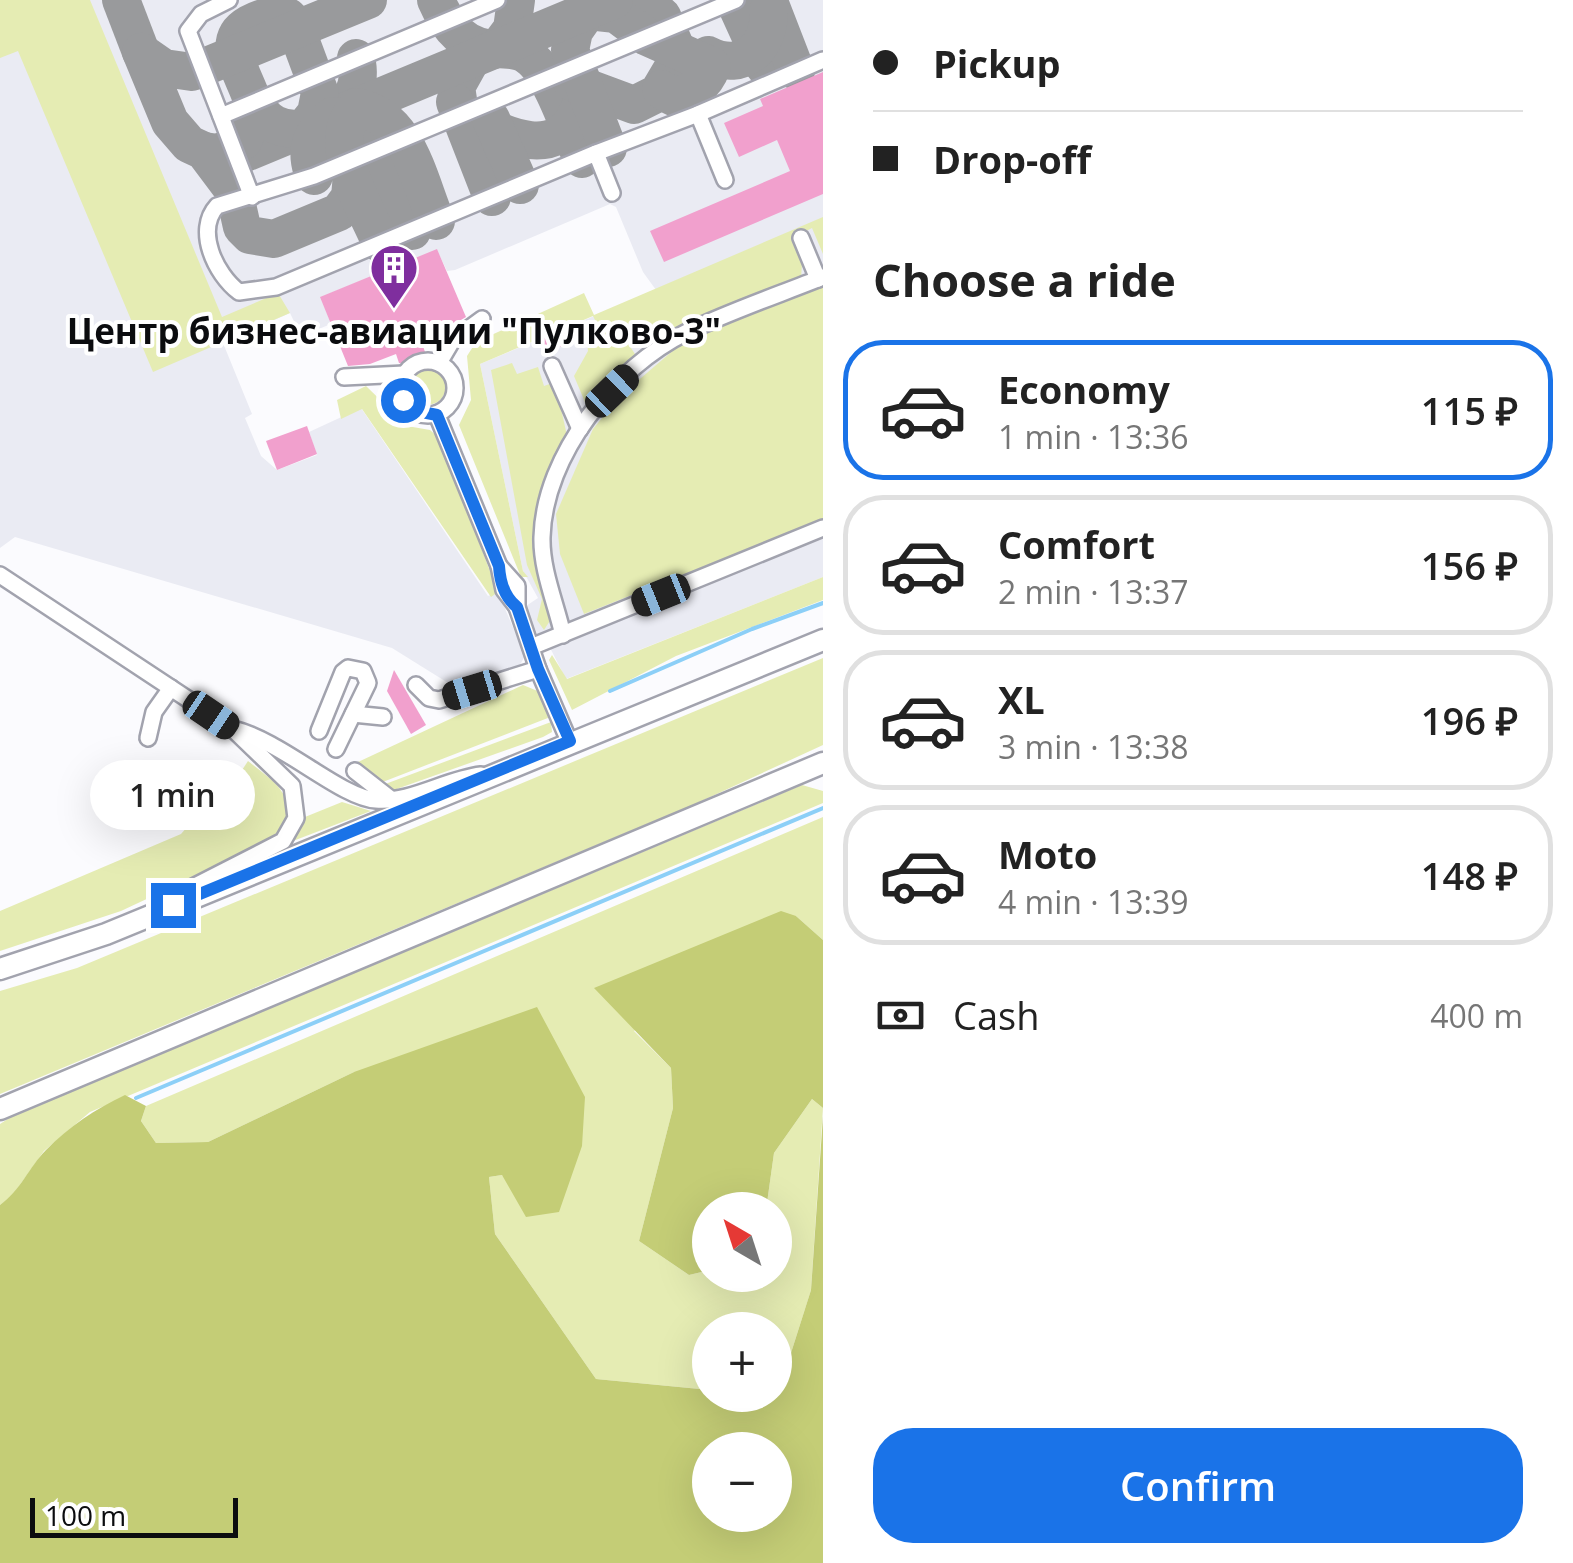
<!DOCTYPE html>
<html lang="en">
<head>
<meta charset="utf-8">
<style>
	:root { --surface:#fff; --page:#f6f6f6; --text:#222; --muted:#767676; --line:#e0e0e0; --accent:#1a73e8 }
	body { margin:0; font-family:"Open Sans",sans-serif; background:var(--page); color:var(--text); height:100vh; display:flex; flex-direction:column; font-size:38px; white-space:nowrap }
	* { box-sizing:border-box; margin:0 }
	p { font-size:32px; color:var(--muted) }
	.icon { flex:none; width:55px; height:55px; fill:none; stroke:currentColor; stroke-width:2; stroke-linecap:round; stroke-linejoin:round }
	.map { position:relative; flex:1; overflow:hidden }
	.panel { display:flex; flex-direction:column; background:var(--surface); width:750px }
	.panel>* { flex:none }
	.banner { display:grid; align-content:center; height:220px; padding:0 50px; background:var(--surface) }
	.needle { width:65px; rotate:321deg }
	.tools { position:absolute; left:692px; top:1192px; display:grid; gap:20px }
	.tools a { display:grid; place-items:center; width:100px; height:100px; border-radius:50%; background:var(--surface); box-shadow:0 10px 40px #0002; font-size:50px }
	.scale { position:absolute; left:30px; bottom:25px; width:208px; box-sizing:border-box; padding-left:10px; border:5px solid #0b0c0f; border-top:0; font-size:28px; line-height:35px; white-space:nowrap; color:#0b0c0f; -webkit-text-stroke:8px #fff; paint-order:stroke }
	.end { position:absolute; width:45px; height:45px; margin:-22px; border:12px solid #1a73e8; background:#fff; box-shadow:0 0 0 5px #fff }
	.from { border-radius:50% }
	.bubble { position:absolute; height:70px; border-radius:35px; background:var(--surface); box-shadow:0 10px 40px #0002; font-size:32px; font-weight:600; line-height:70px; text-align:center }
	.car { position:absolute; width:30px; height:60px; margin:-30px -15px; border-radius:12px; box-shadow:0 0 8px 2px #0007; background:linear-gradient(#222 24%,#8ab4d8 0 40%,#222 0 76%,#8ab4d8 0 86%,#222 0) }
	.banner b { display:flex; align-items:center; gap:35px; height:95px; font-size:38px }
	.banner b+b { border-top:2px solid var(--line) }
	.banner i { width:25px; height:25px; background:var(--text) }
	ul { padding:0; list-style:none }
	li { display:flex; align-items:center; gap:30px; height:140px; margin:0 20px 15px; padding:0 30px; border:5px solid var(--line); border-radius:40px }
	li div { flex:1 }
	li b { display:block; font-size:38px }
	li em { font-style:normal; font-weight:600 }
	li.on { border-color:var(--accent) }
	li>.icon { width:90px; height:90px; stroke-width:1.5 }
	h2 { padding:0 50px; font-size:45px; line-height:120px }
	.pay { display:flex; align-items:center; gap:25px; height:110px; padding:0 50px; font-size:38px }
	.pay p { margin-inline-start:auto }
	.cta { display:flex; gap:20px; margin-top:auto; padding:20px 50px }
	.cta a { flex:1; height:115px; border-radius:40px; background:var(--accent); color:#fff; font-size:40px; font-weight:600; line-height:115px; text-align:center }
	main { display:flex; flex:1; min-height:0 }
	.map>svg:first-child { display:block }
	.built { fill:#eaebf3 }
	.green { fill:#e5ecb3 }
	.forest { fill:#c4cd76; fill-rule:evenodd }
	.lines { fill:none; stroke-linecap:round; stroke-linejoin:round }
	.stream { stroke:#8ccff7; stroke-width:4 }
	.taxiway { stroke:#999a9c; stroke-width:38 }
	.building { fill:#f1a0cd }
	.minor-casing { stroke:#a2a3ae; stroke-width:20 }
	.major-casing { stroke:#a2a3ae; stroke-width:25 }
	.minor { stroke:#fff; stroke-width:15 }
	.major { stroke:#fff; stroke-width:20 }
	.route { stroke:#1a73e8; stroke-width:12 }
	.labels { text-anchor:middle; stroke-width:8; stroke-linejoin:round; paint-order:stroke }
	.poi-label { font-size:35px; font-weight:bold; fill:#0b0c0f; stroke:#fff }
</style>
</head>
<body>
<main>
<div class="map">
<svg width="823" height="1563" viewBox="0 0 823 1563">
	<rect width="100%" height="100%" fill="#fbfbfe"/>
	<!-- built -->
	<path class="built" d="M0,0H823V577L566,679L547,642L538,636L526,606L538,598L523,571L480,364L656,290L643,272L616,207L610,204L455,270L447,271L437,250L321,297L331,324L301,336L290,313L223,343L252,414L245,418L261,456L277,470L317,455L309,432L361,408L488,596L498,592L525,656L517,670L461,691L392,648L15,537L0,548Z"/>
	<!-- green -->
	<g class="green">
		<path d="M0,0H90L222,317L278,293L290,313L153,372L18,51L0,58Z"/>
		<path d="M823,217V254L812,228L791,239L802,264L801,278L689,321L661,345L629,336L627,342L639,360L590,414L574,376L588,351L587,342L601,332L593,316L480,364L523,571L528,577H521L459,425L471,400L467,356L476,342L584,293L594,315Z"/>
		<path d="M823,284V519L584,614L560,554L556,514L593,429L620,396L690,336Z"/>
		<path d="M512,363L517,374L538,367L544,386L555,382L568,440L540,510L553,616L544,630L537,620L542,599L527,565L491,370Z"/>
		<circle cx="427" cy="386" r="19"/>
		<path d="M366,386L407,426L430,430L439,438L498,592L491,597L362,409L341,419L337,400Z"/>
		<path d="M823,577V600L676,656L572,710L549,660L552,655L567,679Z"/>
		<path d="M823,658V745L695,804L0,1094V991L77,968Z"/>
		<path d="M523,685L540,692L553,716L375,785L358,762Z"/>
		<path d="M551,722L552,732L543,737L391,791L380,786Z"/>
		<path d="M248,761C280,786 299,797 279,837L121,911L0,951V911L181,834L194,819L206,825Z"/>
		<path d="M802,785L823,791V803L90,1112L44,1151L12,1196L0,1205V1124L11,1117Z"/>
		<path d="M342,802L371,811L293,841L305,817Z"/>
		<path d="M823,817V940L796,916L634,1031L671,1068L673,1108L639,1241L689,1275L710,1270V1275H775V1210H766L774,1153L812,1099L823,1108L811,1290L791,1353L775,1362V1330H710V1390L596,1379L495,1234L489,1177L502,1175L559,1212L354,1072L208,1142L156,1143L141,1121L146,1106Z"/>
	</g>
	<!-- forest -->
	<g class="forest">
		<path d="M781,911L796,916L823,940V1108L812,1099L774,1153L766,1210H710V1270L689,1275L639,1241L673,1108L671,1068L594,988Z"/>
		<path d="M537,1007L585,1097L582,1146L559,1212L526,1217L502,1175L489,1177L495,1234L596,1379L710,1390V1395H775V1362L791,1353L811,1290L823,1116V1563H0V1205C21,1190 29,1167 46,1150C70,1126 95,1109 125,1095L146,1106L141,1121L156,1143L208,1142L354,1072ZM710,1450H775V1515H710Z"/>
	</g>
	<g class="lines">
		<!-- stream -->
		<g class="stream">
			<path d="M610,691L752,629L823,603"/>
			<path d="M136,1098L823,808"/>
		</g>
		<!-- taxiway -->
		<g class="taxiway">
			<path d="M121,0L141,52"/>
			<path d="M436,0C448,28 465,49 498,49C510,50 519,49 528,56C551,71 570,132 582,159"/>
			<path d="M640,0L662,16L682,62"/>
			<path d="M734,0L764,66"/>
			<path d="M770,4L796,71"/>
			<path d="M490,51L497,49L512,29L516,0"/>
			<path d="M708,55C744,73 770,47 769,9"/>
			<path d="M471,60L456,87L460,113C499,132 556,166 579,109"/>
			<path d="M572,82L634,105L658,93L671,71"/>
			<path d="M455,102L492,197"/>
			<path d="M329,117C353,106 362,83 356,58"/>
			<path d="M491,119L520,185"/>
			<path d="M608,148L570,50L574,31L588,11L616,14L647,37L712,66C705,86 693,92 673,97L661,89"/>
			<path d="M204,151L238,156L614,0"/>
			<path d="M221,152L243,141L255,113C253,85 214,44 249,24C263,17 272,14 288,17L294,23L320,93L316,113L304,128C280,132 265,122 254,101"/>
			<path d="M352,175L350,197L339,212L274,239L250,235L242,227L234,191L204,151L189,144L170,122L141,52L164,68L192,72L368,0"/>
			<path d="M314,176C304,150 310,132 333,116L348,118L371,133L412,231"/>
			<path d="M381,244C365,204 323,145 357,107C408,117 418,178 436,221"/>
		</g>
	</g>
	<!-- building -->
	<g class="building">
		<path d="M823,72V194L664,262L650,231L790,171L777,140L739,157L724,123L763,106L760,99Z"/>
		<path d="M437,249L466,317L422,343L427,358L410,365L399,363L396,354L370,364L348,366L320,297Z"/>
		<path d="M579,324L584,337L545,353L540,340Z"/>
		<path d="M307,426L317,454L277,470L266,441Z"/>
		<path d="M394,670L426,725L411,734L387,691Z"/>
	</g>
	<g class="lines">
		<!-- minor casing -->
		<g class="minor-casing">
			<g id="minor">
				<path d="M229,0L201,14L188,31L252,197"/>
				<path d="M698,114L823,60"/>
				<path d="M221,116L497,0"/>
				<path d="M596,153L698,114L725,180"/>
				<path d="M612,193L596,153L276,287L239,292C215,274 195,230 217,206L314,176L736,0"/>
				<path d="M801,238L818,279"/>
				<circle cx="428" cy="388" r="27"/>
				<path d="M439,363L452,341L482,319"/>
				<path d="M552,366L580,429"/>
				<path d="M344,377L404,374"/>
				<path d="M437,415L499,566L504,590L517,607"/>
				<path d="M499,566L517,586V607L538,669L569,741"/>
				<path d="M0,575L233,729L292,786L296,818L283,841L156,906"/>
				<path d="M563,635C556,604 541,569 542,537C544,455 615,367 687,332C731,311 778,295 823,277"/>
				<path d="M531,647L823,528"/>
				<path d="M416,685L429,698L439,700L538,669"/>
				<path d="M353,714L383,717"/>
				<path d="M233,729C282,741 341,798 376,800C411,803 446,779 481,775"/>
				<path d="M319,731L343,672L348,668L363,671L368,683L336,749"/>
				<path d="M148,738L154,712L171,688"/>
				<path d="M355,771L392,800"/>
			</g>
		</g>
		<!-- major casing -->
		<g class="major-casing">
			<g id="major">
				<path d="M0,969L106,934L823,640"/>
				<path d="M0,1109L823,763"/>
			</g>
		</g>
		<!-- minor -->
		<use href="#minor" class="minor"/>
		<!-- major -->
		<use href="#major" class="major"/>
	</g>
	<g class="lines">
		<!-- route -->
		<path class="route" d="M173,905L570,741L538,669L517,607C504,597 500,582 499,566L437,415L412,410L403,400"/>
	</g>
	<!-- icons -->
	<defs>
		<g id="building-pin" transform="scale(2.5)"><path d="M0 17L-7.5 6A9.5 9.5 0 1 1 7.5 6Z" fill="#7f2e9e" stroke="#fff"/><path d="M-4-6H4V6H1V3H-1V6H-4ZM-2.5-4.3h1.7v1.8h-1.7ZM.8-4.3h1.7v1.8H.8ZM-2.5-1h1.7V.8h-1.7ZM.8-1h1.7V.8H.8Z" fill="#fff"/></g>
	</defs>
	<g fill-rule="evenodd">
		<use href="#building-pin" x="394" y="268"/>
	</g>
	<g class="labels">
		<!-- poi labels -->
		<g class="poi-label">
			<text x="394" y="344">Центр бизнес-авиации "Пулково-3"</text>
		</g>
	</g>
</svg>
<div class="tools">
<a><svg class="needle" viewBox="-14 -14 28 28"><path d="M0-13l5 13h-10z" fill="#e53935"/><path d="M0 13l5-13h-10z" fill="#767676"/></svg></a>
<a>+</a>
<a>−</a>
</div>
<div class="scale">100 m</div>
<i class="end from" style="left:403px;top:400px"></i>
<i class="end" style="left:173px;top:905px"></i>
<div class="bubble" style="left:90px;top:760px;width:165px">1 min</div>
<i class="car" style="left:612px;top:391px;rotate:46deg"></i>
<i class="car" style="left:661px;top:595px;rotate:248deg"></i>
<i class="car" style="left:472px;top:690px;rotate:253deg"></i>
<i class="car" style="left:211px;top:715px;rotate:124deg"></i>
</div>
<section class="panel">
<div class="banner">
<b><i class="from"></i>Pickup</b>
<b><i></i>Drop-off</b>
</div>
<h2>Choose a ride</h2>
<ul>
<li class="on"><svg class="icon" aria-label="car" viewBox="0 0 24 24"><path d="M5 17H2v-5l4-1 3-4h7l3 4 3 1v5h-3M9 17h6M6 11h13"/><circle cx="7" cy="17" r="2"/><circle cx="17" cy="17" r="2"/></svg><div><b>Economy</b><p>1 min · 13:36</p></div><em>115 ₽</em></li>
<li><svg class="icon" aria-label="car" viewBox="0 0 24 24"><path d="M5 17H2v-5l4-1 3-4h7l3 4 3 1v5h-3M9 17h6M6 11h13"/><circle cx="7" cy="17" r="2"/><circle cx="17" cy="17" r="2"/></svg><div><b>Comfort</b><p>2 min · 13:37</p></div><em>156 ₽</em></li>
<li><svg class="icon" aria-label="car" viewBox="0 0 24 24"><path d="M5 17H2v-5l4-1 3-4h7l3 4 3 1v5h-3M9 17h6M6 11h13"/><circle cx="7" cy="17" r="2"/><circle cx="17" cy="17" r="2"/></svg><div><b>XL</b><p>3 min · 13:38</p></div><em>196 ₽</em></li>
<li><svg class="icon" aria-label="car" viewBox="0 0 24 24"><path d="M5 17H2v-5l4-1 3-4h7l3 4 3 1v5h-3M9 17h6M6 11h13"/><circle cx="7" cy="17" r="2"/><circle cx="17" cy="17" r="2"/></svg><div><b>Moto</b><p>4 min · 13:39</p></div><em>148 ₽</em></li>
</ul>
<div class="pay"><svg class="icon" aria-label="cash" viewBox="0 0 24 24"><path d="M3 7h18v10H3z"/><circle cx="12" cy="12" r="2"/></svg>Cash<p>400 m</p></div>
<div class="cta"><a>Confirm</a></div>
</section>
</main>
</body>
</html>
